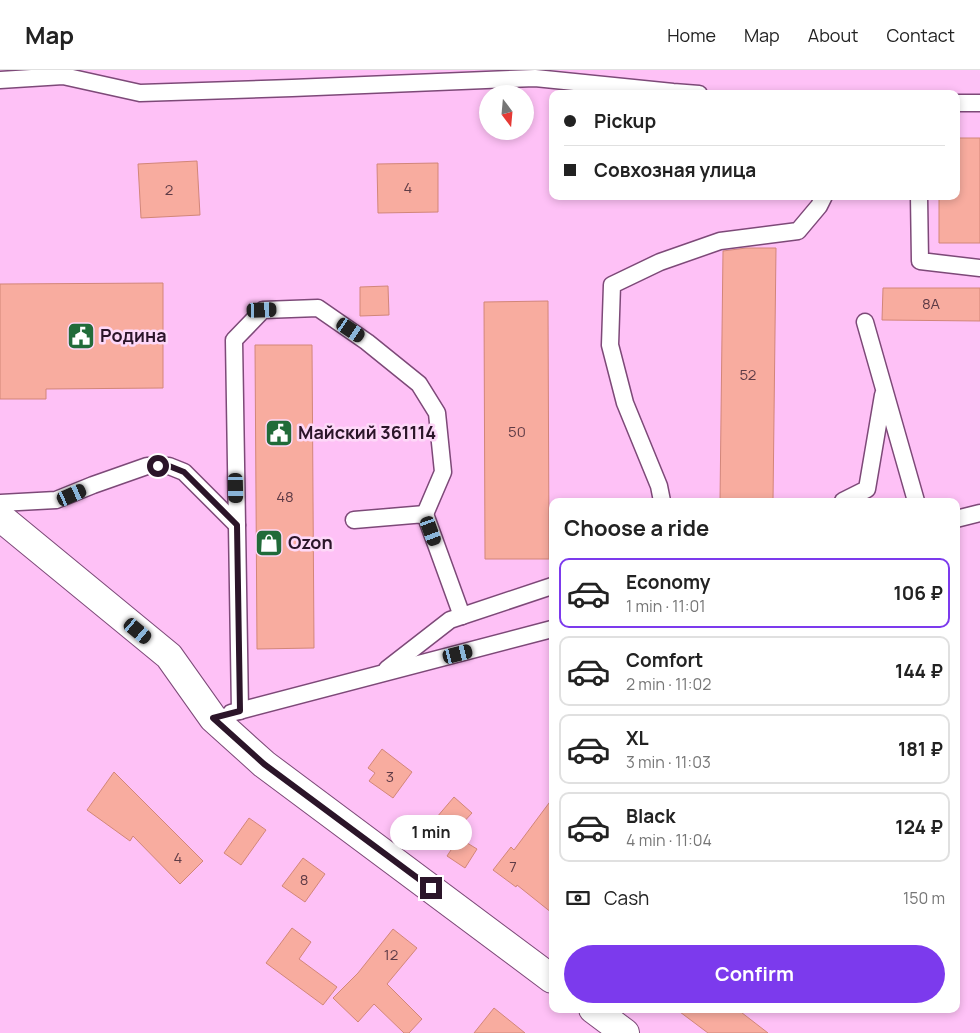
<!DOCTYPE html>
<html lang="en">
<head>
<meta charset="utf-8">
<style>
	:root { --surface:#fff; --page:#f2f2f2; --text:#222; --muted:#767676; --line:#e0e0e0; --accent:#7c3aed }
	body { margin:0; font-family:Manrope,sans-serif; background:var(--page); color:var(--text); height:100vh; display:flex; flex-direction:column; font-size:19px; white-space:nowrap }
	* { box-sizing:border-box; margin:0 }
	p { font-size:16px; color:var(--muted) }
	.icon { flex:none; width:28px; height:28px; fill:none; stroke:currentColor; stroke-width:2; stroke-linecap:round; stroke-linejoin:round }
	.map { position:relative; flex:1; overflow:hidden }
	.drawer { position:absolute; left:549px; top:428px; width:411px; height:515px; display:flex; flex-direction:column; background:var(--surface); border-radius:10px; box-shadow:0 2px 8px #0003 }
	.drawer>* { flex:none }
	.top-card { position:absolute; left:549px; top:20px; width:411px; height:110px; border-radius:10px; box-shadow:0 2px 8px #0003; display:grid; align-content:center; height:110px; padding:0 15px; background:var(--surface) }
	.needle { width:32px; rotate:164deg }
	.tools { position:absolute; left:479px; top:15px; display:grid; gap:10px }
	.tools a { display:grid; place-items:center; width:55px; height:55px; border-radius:50%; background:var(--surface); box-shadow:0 2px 8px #0003; font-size:25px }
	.end { position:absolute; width:22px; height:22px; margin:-11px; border:6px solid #2b1529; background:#fff; box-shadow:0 0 0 2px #fff }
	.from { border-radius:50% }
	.bubble { position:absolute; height:35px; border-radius:18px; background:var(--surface); box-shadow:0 2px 8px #0003; font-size:16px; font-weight:700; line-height:35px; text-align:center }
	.car { position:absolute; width:15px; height:30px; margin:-15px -8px; border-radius:6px; box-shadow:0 0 4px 1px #0007; background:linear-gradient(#222 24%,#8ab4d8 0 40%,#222 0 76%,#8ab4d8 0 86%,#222 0) }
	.top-card b { display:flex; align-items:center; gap:18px; height:48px; font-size:19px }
	.top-card b+b { border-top:1px solid var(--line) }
	.top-card i { width:12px; height:12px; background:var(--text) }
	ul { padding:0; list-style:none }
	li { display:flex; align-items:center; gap:15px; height:70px; margin:0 10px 8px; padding:0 5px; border:2px solid var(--line); border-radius:10px }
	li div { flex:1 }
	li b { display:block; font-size:19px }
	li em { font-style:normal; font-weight:700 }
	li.current { border-color:var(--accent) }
	li>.icon { width:45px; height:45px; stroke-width:1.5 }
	h2 { padding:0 15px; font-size:22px; line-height:60px }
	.pay { display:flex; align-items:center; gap:12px; height:55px; padding:0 15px; font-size:19px }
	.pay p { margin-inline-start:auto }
	.cta { display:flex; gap:10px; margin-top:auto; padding:10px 15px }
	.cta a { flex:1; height:58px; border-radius:30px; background:var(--accent); color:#fff; font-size:20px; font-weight:700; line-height:58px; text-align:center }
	header { display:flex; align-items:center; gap:30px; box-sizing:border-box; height:70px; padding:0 25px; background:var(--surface); border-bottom:1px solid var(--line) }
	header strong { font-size:24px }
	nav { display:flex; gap:28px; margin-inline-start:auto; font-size:18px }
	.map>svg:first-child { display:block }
	.building { fill:#f8ac9f; stroke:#d28679 }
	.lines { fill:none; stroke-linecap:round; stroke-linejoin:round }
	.lane-casing { stroke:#7d4978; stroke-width:19 }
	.street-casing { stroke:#7d4978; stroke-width:30 }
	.lane { stroke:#fff; stroke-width:16 }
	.street { stroke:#fff; stroke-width:28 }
	.route { stroke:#2b1529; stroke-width:6 }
	.labels { text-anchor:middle; stroke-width:5; stroke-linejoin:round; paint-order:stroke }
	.number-label { font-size:15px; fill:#5e3b46 }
	.poi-label { font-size:18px; font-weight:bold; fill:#2b1529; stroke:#fdd8f8; text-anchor:start }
</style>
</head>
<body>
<header>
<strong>Map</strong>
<nav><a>Home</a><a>Map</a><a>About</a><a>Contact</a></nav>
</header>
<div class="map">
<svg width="980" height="963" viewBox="0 0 980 963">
	<rect width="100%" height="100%" fill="#fec1f6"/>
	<!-- building -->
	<g class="building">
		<path d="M956,68H980V173H939V126H956Z"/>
		<path d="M197,91L200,145L141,148L138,94Z"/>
		<path d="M438,93V142L378,143L377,94Z"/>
		<path d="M746,178H776L773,431H720L723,181Z"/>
		<path d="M163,213V318L46,319V329H0V214Z"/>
		<path d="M388,216L389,245L360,246V217Z"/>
		<path d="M883,218H980V251L882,250Z"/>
		<path d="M548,231L549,489H485L484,232Z"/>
		<path d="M255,275H312L314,578L257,579Z"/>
		<path d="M382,679L412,702L393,728L369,711L375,703L368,698Z"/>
		<path d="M114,702L203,791L180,814L133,766L130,771L87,740Z"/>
		<path d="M454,727L472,743L448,769L431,754Z"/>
		<path d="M552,729V843L517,815L516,817L493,800L511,777L514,780Z"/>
		<path d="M249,748L266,760L241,795L224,783Z"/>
		<path d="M459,768L477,779L465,798L447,786Z"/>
		<path d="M303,788L325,804L305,832L282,816Z"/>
		<path d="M292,858L311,872L299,889L337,917L323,935L266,893Z"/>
		<path d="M393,859L417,878L387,914L422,949L409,963H404L374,934L358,952L333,928L358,903Z"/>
		<path d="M494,938L525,963H474Z"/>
		<path d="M676,939H737L768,963H708Z"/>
	</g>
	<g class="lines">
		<!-- lane casing -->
		<g class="lane-casing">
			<g id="lane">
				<path d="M0,10L63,6L140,23L292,18L535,8L673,22L699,24"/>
				<path d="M956,33H980"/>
				<path d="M919,126L920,191L980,198"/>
				<path d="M865,252L916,431"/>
				<path d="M662,431L659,416L625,333L610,275L612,215L660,192L720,171L798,161L819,136L824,126"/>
				<path d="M843,431L867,419L883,325"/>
				<path d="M0,433L56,430L93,415L147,396H169L184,402L237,455"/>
				<path d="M956,449L980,443"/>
				<path d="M354,450L425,444L462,546"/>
				<path d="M387,599L450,550L552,516"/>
				<path d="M240,641L234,270L263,240L318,238L367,272L419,314L437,343L443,402L425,444"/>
				<path d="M231,643L552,559"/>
			</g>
		</g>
		<!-- street casing -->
		<g class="street-casing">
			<g id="street">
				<path d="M0,447L169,586L213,648L264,694L552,909"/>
				<path d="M593,939L625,963"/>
			</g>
		</g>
		<!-- lane -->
		<use href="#lane" class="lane"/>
		<!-- street -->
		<use href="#street" class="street"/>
	</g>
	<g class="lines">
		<!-- route -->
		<path class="route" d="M158,396H169L184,402L237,455L240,641L213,648L264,694L431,818"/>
	</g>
	<!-- icons -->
	<defs>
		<g id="civic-square" transform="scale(1.4375)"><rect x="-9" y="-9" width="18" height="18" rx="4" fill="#216b39" stroke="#fdd8f8"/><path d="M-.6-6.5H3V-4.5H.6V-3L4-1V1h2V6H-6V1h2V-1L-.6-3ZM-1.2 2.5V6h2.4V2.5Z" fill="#fff"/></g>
		<g id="shop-square" transform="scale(1.4375)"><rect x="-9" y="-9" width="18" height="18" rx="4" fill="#216b39" stroke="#fdd8f8"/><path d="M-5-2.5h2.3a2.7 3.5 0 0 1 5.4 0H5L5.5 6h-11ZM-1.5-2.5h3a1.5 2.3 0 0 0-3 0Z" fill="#fff"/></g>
	</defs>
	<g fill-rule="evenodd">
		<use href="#civic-square" x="81" y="266"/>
		<use href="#civic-square" x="279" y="363"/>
		<use href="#shop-square" x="269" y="473"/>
	</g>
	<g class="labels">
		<!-- number labels -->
		<g class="number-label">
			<text x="408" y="123">4</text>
			<text x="169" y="125">2</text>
			<text x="931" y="239">8А</text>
			<text x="748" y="310">52</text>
			<text x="517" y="367">50</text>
			<text x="285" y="432">48</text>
			<text x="390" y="712">3</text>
			<text x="178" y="793">4</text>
			<text x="513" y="802">7</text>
			<text x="304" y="815">8</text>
			<text x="391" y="890">12</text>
		</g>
		<!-- poi labels -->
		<g class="poi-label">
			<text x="100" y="272">Родина</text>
			<text x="298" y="369">Майский 361114</text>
			<text x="288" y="479">Ozon</text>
		</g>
	</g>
</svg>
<div class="tools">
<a><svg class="needle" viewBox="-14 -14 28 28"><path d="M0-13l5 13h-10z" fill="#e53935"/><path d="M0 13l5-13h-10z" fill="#767676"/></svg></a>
</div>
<i class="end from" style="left:158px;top:396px"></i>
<i class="end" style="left:431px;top:818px"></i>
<div class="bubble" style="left:390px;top:745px;width:82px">1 min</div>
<i class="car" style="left:262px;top:240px;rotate:88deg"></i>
<i class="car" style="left:351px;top:260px;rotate:124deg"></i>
<i class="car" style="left:236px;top:418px;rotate:179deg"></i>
<i class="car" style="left:72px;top:425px;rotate:66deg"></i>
<i class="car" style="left:431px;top:461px;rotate:160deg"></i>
<i class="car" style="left:138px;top:561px;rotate:130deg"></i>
<i class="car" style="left:458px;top:584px;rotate:76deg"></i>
<div class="top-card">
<b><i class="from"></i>Pickup</b>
<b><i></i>Совхозная улица</b>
</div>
<section class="drawer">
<h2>Choose a ride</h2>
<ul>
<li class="current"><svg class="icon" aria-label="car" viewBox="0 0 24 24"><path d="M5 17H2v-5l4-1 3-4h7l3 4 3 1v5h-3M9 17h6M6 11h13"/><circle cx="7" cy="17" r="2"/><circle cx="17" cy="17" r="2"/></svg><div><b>Economy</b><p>1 min · 11:01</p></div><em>106 ₽</em></li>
<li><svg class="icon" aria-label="car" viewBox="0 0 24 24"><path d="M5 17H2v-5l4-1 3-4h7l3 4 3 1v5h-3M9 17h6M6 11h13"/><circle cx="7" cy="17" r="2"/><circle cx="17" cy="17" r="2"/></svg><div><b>Comfort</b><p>2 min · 11:02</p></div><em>144 ₽</em></li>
<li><svg class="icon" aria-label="car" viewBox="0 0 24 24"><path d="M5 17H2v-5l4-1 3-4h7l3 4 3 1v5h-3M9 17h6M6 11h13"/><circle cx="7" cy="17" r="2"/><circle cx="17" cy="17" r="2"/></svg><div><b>XL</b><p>3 min · 11:03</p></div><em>181 ₽</em></li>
<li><svg class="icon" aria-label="car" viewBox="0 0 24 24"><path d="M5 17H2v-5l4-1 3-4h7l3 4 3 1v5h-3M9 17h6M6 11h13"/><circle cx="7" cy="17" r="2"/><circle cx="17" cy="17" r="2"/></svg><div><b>Black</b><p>4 min · 11:04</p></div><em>124 ₽</em></li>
</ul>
<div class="pay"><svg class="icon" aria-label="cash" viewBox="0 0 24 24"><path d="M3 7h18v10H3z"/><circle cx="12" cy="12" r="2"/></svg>Cash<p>150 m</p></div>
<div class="cta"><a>Confirm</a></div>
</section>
</div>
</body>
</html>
